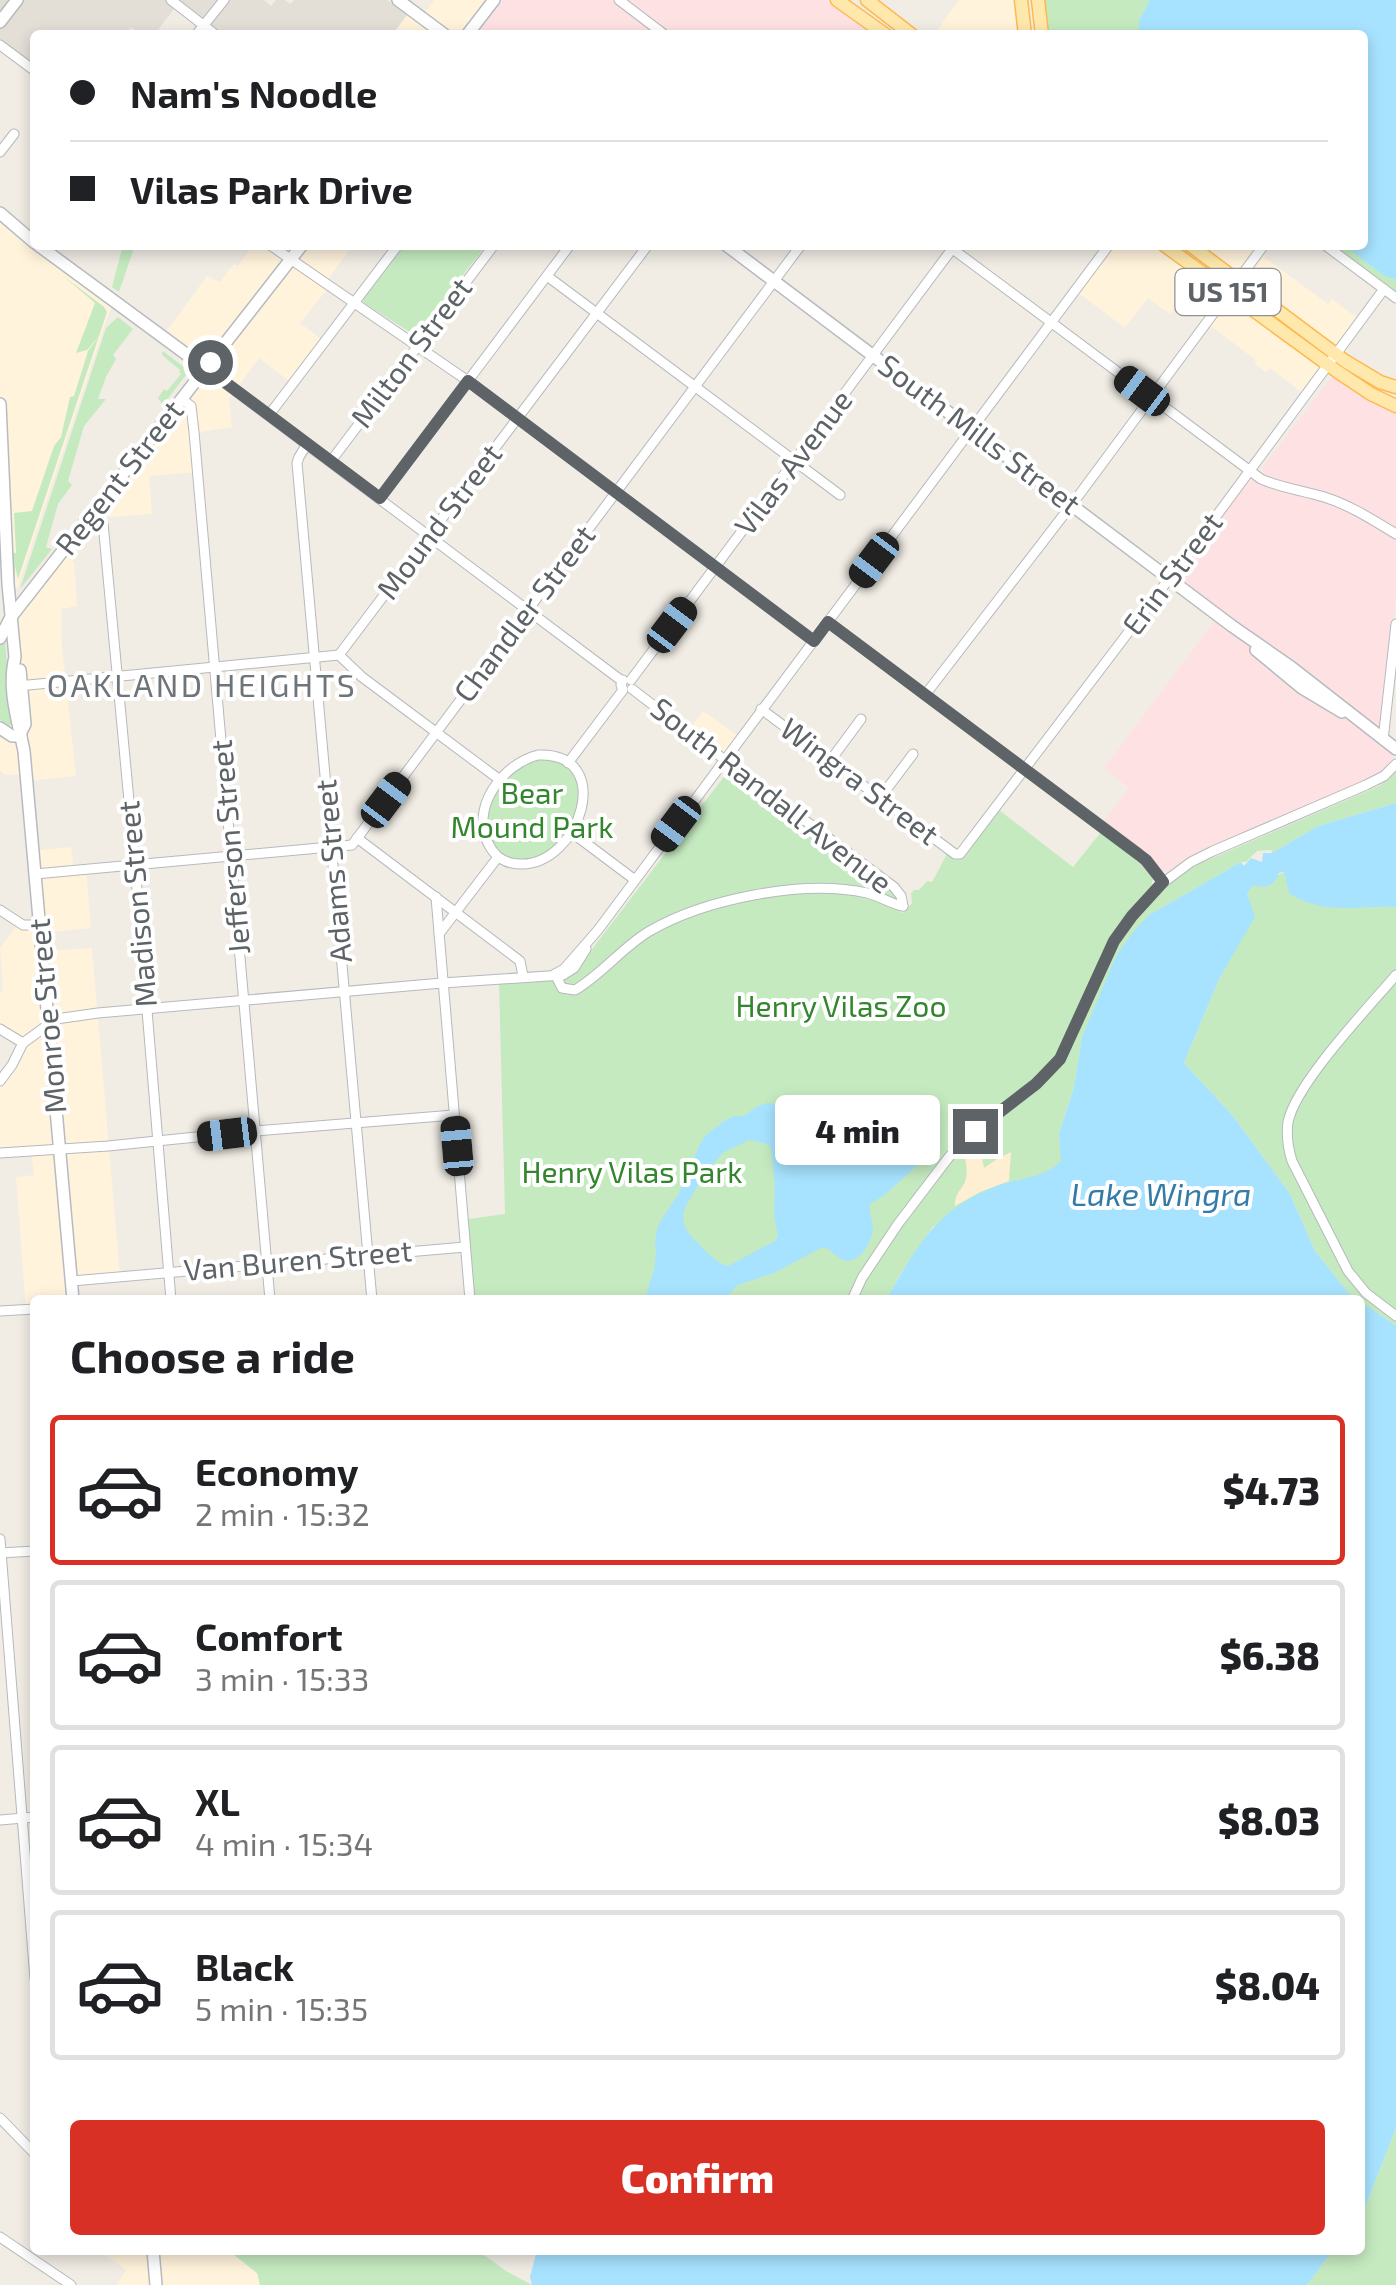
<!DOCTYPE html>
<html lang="en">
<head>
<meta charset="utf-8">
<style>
	:root { --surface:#fff; --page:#f2f2f2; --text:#202124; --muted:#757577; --line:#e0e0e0; --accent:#d93025 }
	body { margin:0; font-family:"Exo 2",sans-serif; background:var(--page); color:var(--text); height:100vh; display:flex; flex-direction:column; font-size:38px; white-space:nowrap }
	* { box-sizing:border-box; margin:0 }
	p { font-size:32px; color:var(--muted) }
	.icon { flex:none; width:55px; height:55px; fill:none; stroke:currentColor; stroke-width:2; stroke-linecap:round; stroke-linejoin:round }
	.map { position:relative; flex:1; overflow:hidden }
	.details { position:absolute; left:30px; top:1295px; width:1335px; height:960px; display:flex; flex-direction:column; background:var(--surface); border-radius:10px; box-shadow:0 5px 15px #0003 }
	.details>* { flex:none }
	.top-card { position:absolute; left:30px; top:30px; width:1338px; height:220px; border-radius:10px; box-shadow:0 5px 15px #0003; display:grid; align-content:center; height:220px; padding:0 40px; background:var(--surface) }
	.end { position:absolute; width:45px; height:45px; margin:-22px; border:12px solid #5d6367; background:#fff; box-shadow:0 0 0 5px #fff }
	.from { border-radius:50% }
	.bubble { position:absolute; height:70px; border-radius:10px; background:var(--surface); box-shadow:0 5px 15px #0003; font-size:32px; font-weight:800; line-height:70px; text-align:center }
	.car { position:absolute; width:30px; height:60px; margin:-30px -15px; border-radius:12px; box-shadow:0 0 8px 2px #0007; background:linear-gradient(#222 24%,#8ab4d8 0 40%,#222 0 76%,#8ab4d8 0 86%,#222 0) }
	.top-card b { display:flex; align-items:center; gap:35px; height:95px; font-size:38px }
	.top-card b+b { border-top:2px solid var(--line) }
	.top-card i { width:25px; height:25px; background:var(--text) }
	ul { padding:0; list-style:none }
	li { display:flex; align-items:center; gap:30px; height:150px; margin:0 20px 15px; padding:0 20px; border:5px solid var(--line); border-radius:10px }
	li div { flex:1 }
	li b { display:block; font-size:38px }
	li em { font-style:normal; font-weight:800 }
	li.active { border-color:var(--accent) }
	li>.icon { width:90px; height:90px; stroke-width:1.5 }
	h2 { padding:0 40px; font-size:45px; line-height:120px }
	.cta { display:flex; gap:20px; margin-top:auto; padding:20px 40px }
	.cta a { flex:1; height:115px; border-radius:10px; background:var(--accent); color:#fff; font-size:40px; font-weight:800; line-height:115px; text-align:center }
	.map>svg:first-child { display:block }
	.commercial { fill:#fff3dc }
	.education { fill:#e3ded6 }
	.medical { fill:#fee1e2 }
	.green { fill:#c5eac0 }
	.sand { fill:#feefd3 }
	.water { fill:#a7e3ff; fill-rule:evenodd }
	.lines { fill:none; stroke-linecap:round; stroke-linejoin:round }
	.street-casing { stroke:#b6b9bd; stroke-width:11 }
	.secondary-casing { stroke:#b7bbc0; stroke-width:14 }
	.primary-casing { stroke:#feb951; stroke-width:15 }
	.street { stroke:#fff; stroke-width:9 }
	.secondary { stroke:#fff; stroke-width:11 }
	.primary { stroke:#ffe8ac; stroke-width:12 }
	.route { stroke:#5d6367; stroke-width:12 }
	.labels { text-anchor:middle; stroke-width:8; stroke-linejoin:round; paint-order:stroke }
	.shield { fill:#fff; stroke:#8e9295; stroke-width:2.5 }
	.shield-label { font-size:28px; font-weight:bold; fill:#5d6367 }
	.street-label { font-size:30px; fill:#5d6367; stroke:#fff }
	.park-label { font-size:30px; fill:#33862d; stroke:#fff }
	.neighbourhood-label { font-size:32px; letter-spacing:2.5px; fill:#6e7579; stroke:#fff }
	.water-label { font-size:32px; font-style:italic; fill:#347ba8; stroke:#fff }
</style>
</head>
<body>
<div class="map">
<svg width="1396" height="2285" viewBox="0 0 1396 2285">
	<rect width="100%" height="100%" fill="#f1ede5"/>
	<!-- commercial -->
	<g class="commercial">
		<path d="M434,0H487L458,35H392L407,15L419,21Z"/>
		<path d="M959,0H1021L1025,35H934Z"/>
		<path d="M0,222L13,226L115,302L109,312L18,587L9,595L0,404Z"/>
		<path d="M253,245H353L325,283L329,287L300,323L325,342L293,384L259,358L229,399L232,427L195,433L198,472L149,476L152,514L110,517L97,507L205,369L163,336L207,276L220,282L234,264L238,266Z"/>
		<path d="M1090,245H1164L1328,365L1305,395L1270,368L1266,372L1254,363L1256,360L1179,302L1170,314L1148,298L1125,328L1075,290L1102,254Z"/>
		<path d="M1191,245H1248L1328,304L1332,299L1361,321L1336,354Z"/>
		<path d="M62,553L74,562L77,606L61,609L62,647L76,776L27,781L26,774L5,775L0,770V728L20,736L11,617Z"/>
		<path d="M703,711L741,738L725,760L688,731Z"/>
		<path d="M71,847L74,870L86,869L91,928L41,933L43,951L92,948L120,1277L72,1281L73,1300H35V1309L26,1310L16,1177L34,1175L31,1151L0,1153V1081L22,1043L0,1029V994L3,990L0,948L19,923L39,924L33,851Z"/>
		<path d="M98,2250H228L257,2273L260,2285H117L126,2270Z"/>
	</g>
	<!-- education -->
	<path class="education" d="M0,0H264L271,6L276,0H285L290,4L294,0H387L407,15L392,35H204V25L177,5L154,35H142L131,27L125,35H35V71L0,45Z"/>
	<!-- medical -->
	<g class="medical">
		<path d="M503,0H826L879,35H675L656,21L645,35H476Z"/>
		<path d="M1331,378L1337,379L1362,396L1396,410V596L1378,742L1390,752L1393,757L1381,772L1374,777L1201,850L1167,872L1160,871L1147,856L1103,822L1129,788L1104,768L1222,611L1182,580L1179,576V572L1248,482L1253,480L1262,484L1266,476L1263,473V467Z"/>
	</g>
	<!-- green -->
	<g class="green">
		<path d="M1045,0H1150L1139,20V35H1049Z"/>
		<path d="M123,245H135L119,292L112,287Z"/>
		<path d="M402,245H486L416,336L364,303L363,300Z"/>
		<path d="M1332,245C1356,245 1374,271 1396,280V298Z"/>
		<path d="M62,275L104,307L107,312L18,579L15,566V587L12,553H16L14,513L32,511L54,446L61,437L70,397L74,396L88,351L99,336L87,350L76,353L95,303Z"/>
		<path d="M118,317L133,329L113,355L116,359L106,377L98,399H106L84,426L68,481L72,485L58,504L46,547L52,549L20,589L106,328Z"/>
		<path d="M163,351L189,371L163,405L158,398L164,389L167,391L181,374L179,372L180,370L162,355Z"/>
		<path d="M5,640L12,724L9,726L0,720V644Z"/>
		<path d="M543,758C622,772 555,883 505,856C497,852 494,847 491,839C477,804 509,765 543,758Z"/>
		<path d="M1396,772V803L1318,826L1272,853L1271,850L1257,851L1246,862H1241L1149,915L1082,1037L1074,1087L1059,1134L1062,1161L1047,1173L1025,1180L1009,1182L933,1227L904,1268L886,1300H475L468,1219L505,1214L499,983C518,981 558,984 573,974L726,774L746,781L892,890L898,899L896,909L903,913L912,903L911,893L914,890H919L927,881L932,882L947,854L956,860L962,857L999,810L1073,867L1101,832L1131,854L1153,878L1151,888L1157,895L1179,876L1201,863L1379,786Z"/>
		<path d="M1285,872L1396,907V1326L1350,1295L1315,1251L1290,1194L1233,1116L1184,1063L1219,979L1254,917L1247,893L1254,885Z"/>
		<path d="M1396,2128V2285H1307L1333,2250H1360V2220Z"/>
		<path d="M228,2250H477L506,2271L532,2285H260L257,2273Z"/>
	</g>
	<!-- sand -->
	<path class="sand" d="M979,1143L984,1168L997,1159L1011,1152L1009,1181L980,1192L955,1206C955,1193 960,1192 965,1182C972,1164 955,1154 979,1143Z"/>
	<!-- water -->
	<g class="water">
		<path d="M1150,0H1396V280L1383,275L1344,245H1362V35H1139V20Z"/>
		<path d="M1396,803V907C1358,905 1322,916 1289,893L1284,872L1279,873C1275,885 1265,890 1254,885L1247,893L1255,917L1219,979L1184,1063L1233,1116L1290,1194L1315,1251L1350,1295L1358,1300H886C916,1247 937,1208 997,1186C1023,1176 1039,1181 1061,1161L1059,1134L1074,1087L1082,1037L1116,956L1133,932L1149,915L1241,862L1244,866L1251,858L1262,862L1263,853H1272L1318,826Z"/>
		<path d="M767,1103L792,1107L843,1128L847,1154C861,1164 889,1171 902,1156C906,1152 907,1146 912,1142C919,1137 929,1139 937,1140L938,1146L886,1194L870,1204C869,1213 872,1219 873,1228C873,1241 859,1265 843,1260C835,1257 832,1249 823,1247L774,1273L738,1285L723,1300H645L654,1269L656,1254L655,1241L658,1225L679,1193L700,1144L705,1136L724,1121L734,1116H744L756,1107ZM748,1140L768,1144L771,1148L775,1183L774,1215L778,1236L775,1241L728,1266C714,1262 707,1252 697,1242C690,1236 682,1225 683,1215C684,1204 713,1162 721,1155C729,1148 740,1146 748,1140Z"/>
		<path d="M1360,1301L1396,1326V2128L1360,2220Z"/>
		<path d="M537,2250H1333L1307,2285H532L530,2277Z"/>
	</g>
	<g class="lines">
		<!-- street casing -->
		<g class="street-casing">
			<g id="street">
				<path d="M171,0L216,35"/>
				<path d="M619,0L665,35"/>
				<path d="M196,35L224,0"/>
				<path d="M0,45L35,71"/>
				<path d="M0,152L14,134"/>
				<path d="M270,245L468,381L813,641"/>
				<path d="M1325,245L1396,298"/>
				<path d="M950,247L1261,479C1281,488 1302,490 1324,497C1350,505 1373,520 1396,534"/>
				<path d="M547,276L840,495"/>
				<path d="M205,368L622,681"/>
				<path d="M182,399L191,406L194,432L270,1300"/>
				<path d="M269,415L398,245"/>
				<path d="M307,444L299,457L297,463L372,1300"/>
				<path d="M331,461L494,245"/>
				<path d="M380,498L570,245"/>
				<path d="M92,514L103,523L135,865L171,1300"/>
				<path d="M828,622L1138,853L1163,881"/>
				<path d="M339,655L648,245"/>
				<path d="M339,655L362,677L500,780"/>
				<path d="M631,680L955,245"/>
				<path d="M18,686L339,655"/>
				<path d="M632,689L725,760L737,774L748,778L894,887L901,896L903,906"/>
				<path d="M925,695L1079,495L1264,245"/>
				<path d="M761,709L955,854H960L1203,534L1384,289"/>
				<path d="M1383,740L1396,624"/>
				<path d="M538,755C617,752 580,866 520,864C506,864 495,857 489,845C469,809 502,764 538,755Z"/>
				<path d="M830,761L861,719"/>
				<path d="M568,763L623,690L621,685L623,680"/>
				<path d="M880,798L913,754"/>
				<path d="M571,832L635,880"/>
				<path d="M357,838L520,961L523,976"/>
				<path d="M35,874L352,845L801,245"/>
				<path d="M436,897L470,1300"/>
				<path d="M0,910L23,925H39"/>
				<path d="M439,934L498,857"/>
				<path d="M555,974L564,969L598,930L1109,245"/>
				<path d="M555,974L562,988L575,990C602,974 622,948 648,932C704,899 803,879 867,893C880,896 891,904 903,906"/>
				<path d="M1396,975C1368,1008 1296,1083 1288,1122C1286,1136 1288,1148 1292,1161L1348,1271L1366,1293L1396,1316"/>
				<path d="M0,1029L23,1043L56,1019L98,1013L442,983L563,975L574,968L586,949"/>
				<path d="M0,1081L12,1065L23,1043"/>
				<path d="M0,1153L108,1146L255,1131L454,1115"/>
				<path d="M72,1281L465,1247"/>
				<path d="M852,1300L862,1278L898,1224L949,1157L975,1131L1042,1078L1060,1059L1114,941L1132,915L1160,885L1191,862L1213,851L1366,785L1384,776L1396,764"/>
				<path d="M0,1311L35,1309"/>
				<path d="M0,1539L35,1979"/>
				<path d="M0,1553L35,1551"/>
				<path d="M0,1820L35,1817"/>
				<path d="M0,2118L35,2154"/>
				<path d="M0,2237L71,2285"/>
			</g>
		</g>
		<!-- secondary casing -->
		<g class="secondary-casing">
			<g id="secondary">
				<path d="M398,0L445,35"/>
				<path d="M0,22L17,0"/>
				<path d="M467,35L494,0"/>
				<path d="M0,213L35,243"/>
				<path d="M38,245L205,368"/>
				<path d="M726,245L1232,626L1291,667L1396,749"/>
				<path d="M0,404L8,584L15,657C7,689 18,721 24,751L73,1300"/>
				<path d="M0,638L11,617L302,245"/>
				<path d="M1256,650L1302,688L1342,712"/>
				<path d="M20,670L25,724L21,732"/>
				<path d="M0,728L12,736H21"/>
				<path d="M153,2250L156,2285"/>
			</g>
		</g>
		<!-- primary casing -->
		<g class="primary-casing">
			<g id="primary">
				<path d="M837,0L886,35"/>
				<path d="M867,0L912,35"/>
				<path d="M1021,0L1025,35"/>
				<path d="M1038,0L1042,35"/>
				<path d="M1164,245L1338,372L1371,394L1396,406"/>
				<path d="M1190,245L1345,361L1380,382L1396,387"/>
			</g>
		</g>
		<!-- street -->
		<use href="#street" class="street"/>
		<!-- secondary -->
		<use href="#secondary" class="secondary"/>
		<!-- primary -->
		<use href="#primary" class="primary"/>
	</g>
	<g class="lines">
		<!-- route -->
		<path class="route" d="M210,362L206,368L380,498L468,381L814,641L828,622L1146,860L1163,882L1132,916L1114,941L1060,1059L1036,1084L975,1131"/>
	</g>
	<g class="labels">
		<!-- shield labels -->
		<rect class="shield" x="1175.5" y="269" width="105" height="46" rx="8"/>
		<g class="shield-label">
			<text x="1228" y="302">US 151</text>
		</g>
		<!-- street labels -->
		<g class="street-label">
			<text transform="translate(412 353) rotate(-53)" y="10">Milton Street</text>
			<text transform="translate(979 435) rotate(37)" y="10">South Mills Street</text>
			<text transform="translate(794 463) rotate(-53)" y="10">Vilas Avenue</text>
			<text transform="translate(120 478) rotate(-52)" y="10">Regent Street</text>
			<text transform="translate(440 522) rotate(-53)" y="10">Mound Street</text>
			<text transform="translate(1173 574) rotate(-53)" y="10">Erin Street</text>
			<text transform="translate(525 614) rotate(-53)" y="10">Chandler Street</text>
			<text transform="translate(859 782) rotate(37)" y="10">Wingra Street</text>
			<text transform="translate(771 796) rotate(38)" y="10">South Randall Avenue</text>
			<text transform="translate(231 847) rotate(-95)" y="10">Jefferson Street</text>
			<text transform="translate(334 871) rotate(-95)" y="10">Adams Street</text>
			<text transform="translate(138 904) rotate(-95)" y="10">Madison Street</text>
			<text transform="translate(48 1016) rotate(-95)" y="10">Monroe Street</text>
			<text transform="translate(298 1261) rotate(-5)" y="10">Van Buren Street</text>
		</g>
		<!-- park labels -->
		<g class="park-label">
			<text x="532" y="804">Bear<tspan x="532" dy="34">Mound Park</tspan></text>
			<text x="841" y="1017">Henry Vilas Zoo</text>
			<text x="632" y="1183">Henry Vilas Park</text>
		</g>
		<!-- neighbourhood labels -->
		<g class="neighbourhood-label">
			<text x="202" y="697">OAKLAND HEIGHTS</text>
		</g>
		<!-- water labels -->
		<g class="water-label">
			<text x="1161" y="1206">Lake Wingra</text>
		</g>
	</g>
</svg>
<i class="end from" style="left:210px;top:362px"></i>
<i class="end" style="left:975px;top:1131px"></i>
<div class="bubble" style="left:775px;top:1095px;width:165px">4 min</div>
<i class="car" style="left:1142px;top:391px;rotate:307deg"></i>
<i class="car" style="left:874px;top:560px;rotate:217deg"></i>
<i class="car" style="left:672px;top:625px;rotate:37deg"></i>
<i class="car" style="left:386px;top:800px;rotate:37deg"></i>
<i class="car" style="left:676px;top:824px;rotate:217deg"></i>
<i class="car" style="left:227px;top:1134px;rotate:263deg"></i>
<i class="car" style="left:457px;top:1146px;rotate:355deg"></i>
<div class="top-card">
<b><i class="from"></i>Nam's Noodle</b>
<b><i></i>Vilas Park Drive</b>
</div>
<section class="details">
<h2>Choose a ride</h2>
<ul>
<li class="active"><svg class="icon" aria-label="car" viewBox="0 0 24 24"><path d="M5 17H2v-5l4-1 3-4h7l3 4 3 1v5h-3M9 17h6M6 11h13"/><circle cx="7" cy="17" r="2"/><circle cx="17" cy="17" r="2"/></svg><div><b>Economy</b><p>2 min · 15:32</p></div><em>$4.73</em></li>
<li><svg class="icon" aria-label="car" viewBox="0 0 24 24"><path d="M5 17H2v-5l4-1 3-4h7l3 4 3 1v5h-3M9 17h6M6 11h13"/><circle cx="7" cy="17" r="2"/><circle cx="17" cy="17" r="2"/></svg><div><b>Comfort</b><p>3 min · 15:33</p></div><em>$6.38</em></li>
<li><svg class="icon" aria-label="car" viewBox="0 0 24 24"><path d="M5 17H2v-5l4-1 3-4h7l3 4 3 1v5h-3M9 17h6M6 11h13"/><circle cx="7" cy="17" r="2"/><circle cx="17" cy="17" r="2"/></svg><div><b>XL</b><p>4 min · 15:34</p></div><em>$8.03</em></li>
<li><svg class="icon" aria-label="car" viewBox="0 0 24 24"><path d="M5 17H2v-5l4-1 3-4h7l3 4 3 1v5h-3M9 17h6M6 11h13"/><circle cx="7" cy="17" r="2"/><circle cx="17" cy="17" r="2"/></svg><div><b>Black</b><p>5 min · 15:35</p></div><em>$8.04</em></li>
</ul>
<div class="cta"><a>Confirm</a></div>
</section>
</div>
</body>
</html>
